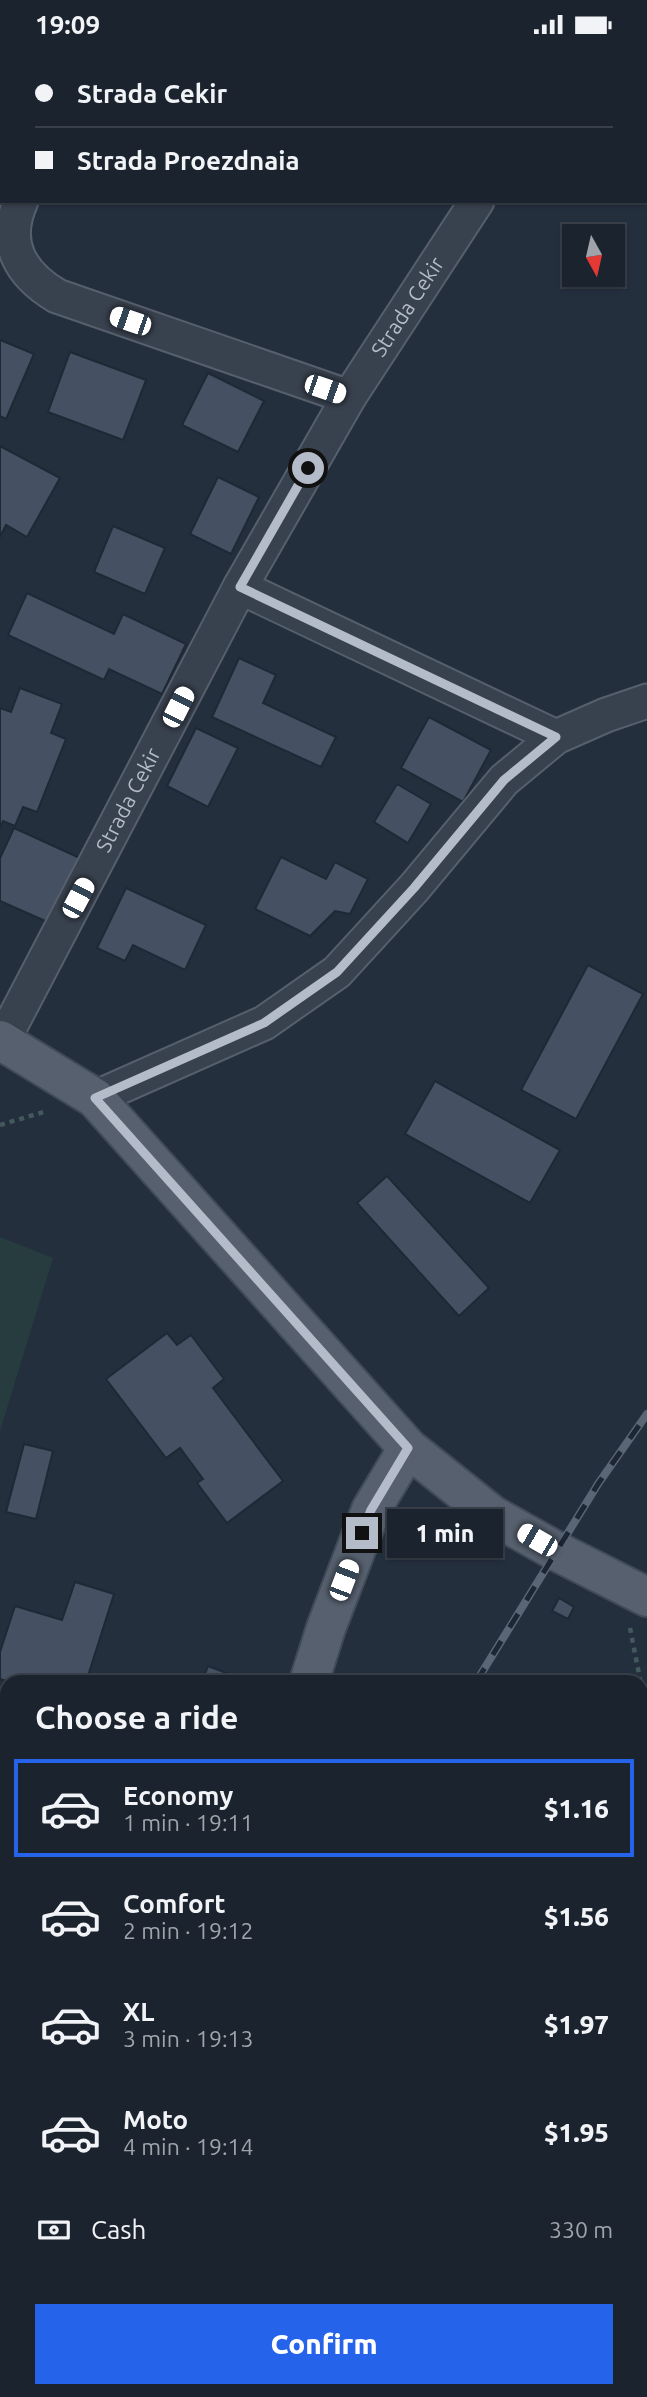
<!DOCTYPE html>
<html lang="en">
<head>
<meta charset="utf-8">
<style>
	:root { --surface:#1b232e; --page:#242b36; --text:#f1f3f6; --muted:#a0a4aa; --line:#39404a; --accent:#2563eb }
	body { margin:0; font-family:Ubuntu,sans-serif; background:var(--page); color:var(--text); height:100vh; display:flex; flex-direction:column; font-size:26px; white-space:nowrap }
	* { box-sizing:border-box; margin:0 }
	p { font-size:23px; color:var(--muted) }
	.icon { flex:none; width:38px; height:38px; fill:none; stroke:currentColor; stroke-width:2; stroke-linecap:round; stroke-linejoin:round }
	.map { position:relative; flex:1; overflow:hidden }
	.drawer { position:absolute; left:0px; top:1626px; width:648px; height:723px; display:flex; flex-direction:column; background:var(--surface); border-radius:21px 21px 0 0; box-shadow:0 2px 5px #0004,0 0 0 2px var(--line) }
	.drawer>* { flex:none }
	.hud { position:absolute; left:0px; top:0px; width:648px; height:154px; box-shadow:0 2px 5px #0004,0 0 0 2px var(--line); display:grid; align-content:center; height:154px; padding:0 35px; background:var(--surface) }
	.needle { width:46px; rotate:172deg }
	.controls { position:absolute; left:562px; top:175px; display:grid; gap:14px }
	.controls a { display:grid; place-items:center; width:63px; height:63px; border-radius:0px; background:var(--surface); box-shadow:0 2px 5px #0004,0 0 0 2px var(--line); font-size:35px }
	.end { position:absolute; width:32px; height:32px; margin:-16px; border:9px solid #b4bcc9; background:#111; box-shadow:0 0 0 4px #111 }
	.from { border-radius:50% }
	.bubble { position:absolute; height:49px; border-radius:0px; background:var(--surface); box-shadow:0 2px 5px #0004,0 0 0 2px var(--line); font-size:23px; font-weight:800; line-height:49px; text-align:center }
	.car { position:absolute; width:21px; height:42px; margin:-21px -10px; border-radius:9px; box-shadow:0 0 5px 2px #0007; background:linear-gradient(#fff 24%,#345 0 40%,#fff 0 76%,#345 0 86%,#fff 0) }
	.hud b { display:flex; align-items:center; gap:24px; height:66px; font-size:26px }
	.hud b+b { border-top:2px solid var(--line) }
	.hud i { width:18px; height:18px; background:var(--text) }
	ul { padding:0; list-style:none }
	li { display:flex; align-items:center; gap:21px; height:98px; margin:0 14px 10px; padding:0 21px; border:4px solid transparent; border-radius:0px }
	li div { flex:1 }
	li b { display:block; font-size:26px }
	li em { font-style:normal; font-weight:800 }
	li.current { border-color:var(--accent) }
	li>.icon { width:63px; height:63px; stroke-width:1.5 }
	h2 { padding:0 35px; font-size:32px; line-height:84px }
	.pay { display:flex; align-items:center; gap:18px; height:77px; padding:0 35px; font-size:26px }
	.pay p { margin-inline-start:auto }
	.cta { display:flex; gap:14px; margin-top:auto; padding:14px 35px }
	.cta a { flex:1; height:80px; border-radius:0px; background:var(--accent); color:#fff; font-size:28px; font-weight:800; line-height:80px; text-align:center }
	.status { display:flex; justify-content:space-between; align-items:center; height:49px; padding:0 35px; background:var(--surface); direction:ltr }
	.status svg { height:19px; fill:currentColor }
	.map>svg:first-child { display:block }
	.green { fill:#263c3f }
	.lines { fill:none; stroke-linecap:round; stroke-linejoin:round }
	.river { stroke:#394c67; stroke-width:60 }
	.building { fill:#455162; stroke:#1f2835; stroke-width:2 }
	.service-casing { stroke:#565f6c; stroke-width:19 }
	.minor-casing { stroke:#565f6c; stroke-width:37 }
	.primary-casing { stroke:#414a57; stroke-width:42 }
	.path { stroke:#44595c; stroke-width:4.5; stroke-dasharray:5 5; stroke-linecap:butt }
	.service { stroke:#38414e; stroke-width:16 }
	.minor { stroke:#38414e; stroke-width:33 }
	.primary { stroke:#56606e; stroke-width:38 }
	.rail-casing { stroke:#5a6575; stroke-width:8 }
	.rail { stroke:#1d2633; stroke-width:5; stroke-dasharray:16; stroke-linecap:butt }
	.route { stroke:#b4bcc9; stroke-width:9 }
	.labels { text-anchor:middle; stroke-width:5; stroke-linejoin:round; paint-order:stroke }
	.street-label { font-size:21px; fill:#b4bcc9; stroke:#1d2633 }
</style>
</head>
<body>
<div class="status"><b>19:09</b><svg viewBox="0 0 49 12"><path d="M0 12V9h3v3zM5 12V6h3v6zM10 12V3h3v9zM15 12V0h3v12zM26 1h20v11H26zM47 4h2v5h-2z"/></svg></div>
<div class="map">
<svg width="647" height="2348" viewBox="0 0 647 2348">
	<rect width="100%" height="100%" fill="#242f3e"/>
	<!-- green -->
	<g class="green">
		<path d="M0,1188L53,1209L0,1382Z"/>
		<path d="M641,1841L647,1843V2348H367L370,2342H640Z"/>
	</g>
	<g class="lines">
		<!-- river -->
		<g class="river">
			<path d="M640,2207L647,2205"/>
			<path d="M491,2348L498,2342"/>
		</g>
	</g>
	<!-- building -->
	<g class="building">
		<path d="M0,0H53L2,2V40Z"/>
		<path d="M0,291L34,305L6,370L0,367Z"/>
		<path d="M70,303L146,331L123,391L48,363Z"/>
		<path d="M208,324L264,352L238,403L182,376Z"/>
		<path d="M0,397L60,429L27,488L6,476L0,488Z"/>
		<path d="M218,428L259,448L231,505L190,485Z"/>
		<path d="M113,477L165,499L145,545L94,523Z"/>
		<path d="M27,544L114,585L123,565L186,595L162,645L109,620L104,631L8,586Z"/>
		<path d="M239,609L276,626L263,654L336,688L321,718L212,668Z"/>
		<path d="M20,639L62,655L51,684L66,690L37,763L23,758L15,777L3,772L0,780V659L11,663Z"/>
		<path d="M429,668L491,701L463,753L401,719Z"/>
		<path d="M196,679L238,699L208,758L167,737Z"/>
		<path d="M397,735L431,755L408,794L374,773Z"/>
		<path d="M14,779L82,810L52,875L0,852V809Z"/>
		<path d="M281,808L326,830L335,813L368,830L350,865L335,862L310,887L255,860Z"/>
		<path d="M126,839L206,876L185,921L133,896L125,912L97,899Z"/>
		<path d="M588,916L643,945L576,1070L521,1041Z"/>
		<path d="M435,1032L560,1101L530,1154L405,1085Z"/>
		<path d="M387,1127L489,1239L459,1267L357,1154Z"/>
		<path d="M167,1284L177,1296L191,1286L224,1330L213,1339L283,1432L227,1474L197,1434L203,1430L180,1399L166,1409L106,1330Z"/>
		<path d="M24,1395L53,1402L36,1470L6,1463Z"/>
		<path d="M75,1533L114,1545L86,1633H10L0,1630V1603L15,1557L62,1571Z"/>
		<path d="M559,1549L574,1558L568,1570L552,1562Z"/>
		<path d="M208,1617L250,1633H202Z"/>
		<path d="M7,1787V1833L0,1832V1814Z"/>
		<path d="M0,1970L7,1973V2007L0,2004Z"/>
		<path d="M0,2061L7,2063V2153L3,2166L0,2165Z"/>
	</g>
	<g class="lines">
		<!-- service casing -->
		<g class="service-casing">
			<path id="service" d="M0,1664L7,1666"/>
		</g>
		<!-- minor casing -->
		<g class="minor-casing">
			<g id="minor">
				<path d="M91,2L92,0"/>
				<path d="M572,2L573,0"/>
				<path d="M21,152C2,194 20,225 57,247L349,348"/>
				<path d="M240,538L556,688"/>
				<path id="s1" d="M2,993L240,538L349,348L477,152"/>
				<path d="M95,1049L264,974L337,923L414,839L504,731L556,688L606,666L647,652"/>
			</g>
		</g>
		<!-- primary casing -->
		<g class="primary-casing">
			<g id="primary">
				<path d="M0,991L95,1049L408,1399L492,1466L556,1502L647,1548"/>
				<path d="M309,1633L326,1579L371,1461L408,1399"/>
				<path d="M86,2348L88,2342"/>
			</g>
		</g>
		<!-- path -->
		<g class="path">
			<path d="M0,1076L47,1062"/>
			<path d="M630,1579L647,1666"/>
		</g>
		<!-- service -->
		<use href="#service" class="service"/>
		<!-- minor -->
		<use href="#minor" class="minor"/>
		<!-- primary -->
		<use href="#primary" class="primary"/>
		<!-- rail casing -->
		<g class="rail-casing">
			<g id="rail">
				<path d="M476,1633L598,1435L647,1365"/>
				<path d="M180,2348L182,2342"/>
			</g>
		</g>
		<!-- rail -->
		<use href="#rail" class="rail"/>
	</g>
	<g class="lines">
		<!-- route -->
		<path class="route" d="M308,419L240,538L556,688L504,731L414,839L337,923L264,974L95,1049L408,1399L371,1461L362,1484"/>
	</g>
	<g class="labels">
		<!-- street labels -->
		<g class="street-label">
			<text dy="7" stroke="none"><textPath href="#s1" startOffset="840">Strada Cekir</textPath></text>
			<text dy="7" stroke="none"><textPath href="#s1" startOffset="273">Strada Cekir</textPath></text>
		</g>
	</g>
</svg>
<div class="controls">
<a><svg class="needle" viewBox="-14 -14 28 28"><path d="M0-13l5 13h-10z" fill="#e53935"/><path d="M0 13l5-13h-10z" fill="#a0a4aa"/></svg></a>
</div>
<i class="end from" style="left:308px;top:419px"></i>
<i class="end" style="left:362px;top:1484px"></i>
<div class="bubble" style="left:387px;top:1460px;width:116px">1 min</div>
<i class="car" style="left:130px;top:272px;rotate:289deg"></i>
<i class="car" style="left:325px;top:340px;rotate:109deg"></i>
<i class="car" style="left:178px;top:658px;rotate:27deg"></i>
<i class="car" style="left:78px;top:849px;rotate:28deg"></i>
<i class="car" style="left:537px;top:1491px;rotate:300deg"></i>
<i class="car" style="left:344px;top:1531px;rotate:21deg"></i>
<div class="hud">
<b><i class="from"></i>Strada Cekir</b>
<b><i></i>Strada Proezdnaia</b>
</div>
<section class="drawer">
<h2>Choose a ride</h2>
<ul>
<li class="current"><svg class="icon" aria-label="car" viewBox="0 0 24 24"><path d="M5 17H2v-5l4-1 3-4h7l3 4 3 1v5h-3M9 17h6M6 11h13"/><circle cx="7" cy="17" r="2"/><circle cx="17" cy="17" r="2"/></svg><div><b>Economy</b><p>1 min · 19:11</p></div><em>$1.16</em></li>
<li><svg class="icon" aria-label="car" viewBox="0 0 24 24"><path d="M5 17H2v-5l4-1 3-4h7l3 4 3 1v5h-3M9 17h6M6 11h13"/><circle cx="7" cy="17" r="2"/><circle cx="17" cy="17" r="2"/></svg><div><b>Comfort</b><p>2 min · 19:12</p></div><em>$1.56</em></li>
<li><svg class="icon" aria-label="car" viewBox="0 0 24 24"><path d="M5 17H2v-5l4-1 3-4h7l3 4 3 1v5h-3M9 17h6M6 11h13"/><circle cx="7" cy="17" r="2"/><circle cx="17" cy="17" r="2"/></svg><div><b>XL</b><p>3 min · 19:13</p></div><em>$1.97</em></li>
<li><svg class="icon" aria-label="car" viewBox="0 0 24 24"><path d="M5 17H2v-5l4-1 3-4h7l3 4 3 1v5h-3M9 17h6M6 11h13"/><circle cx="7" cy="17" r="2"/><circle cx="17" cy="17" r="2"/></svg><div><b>Moto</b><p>4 min · 19:14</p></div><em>$1.95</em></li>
</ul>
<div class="pay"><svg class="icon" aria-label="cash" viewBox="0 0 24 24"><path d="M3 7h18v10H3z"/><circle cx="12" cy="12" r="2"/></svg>Cash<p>330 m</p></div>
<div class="cta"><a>Confirm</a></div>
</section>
</div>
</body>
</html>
